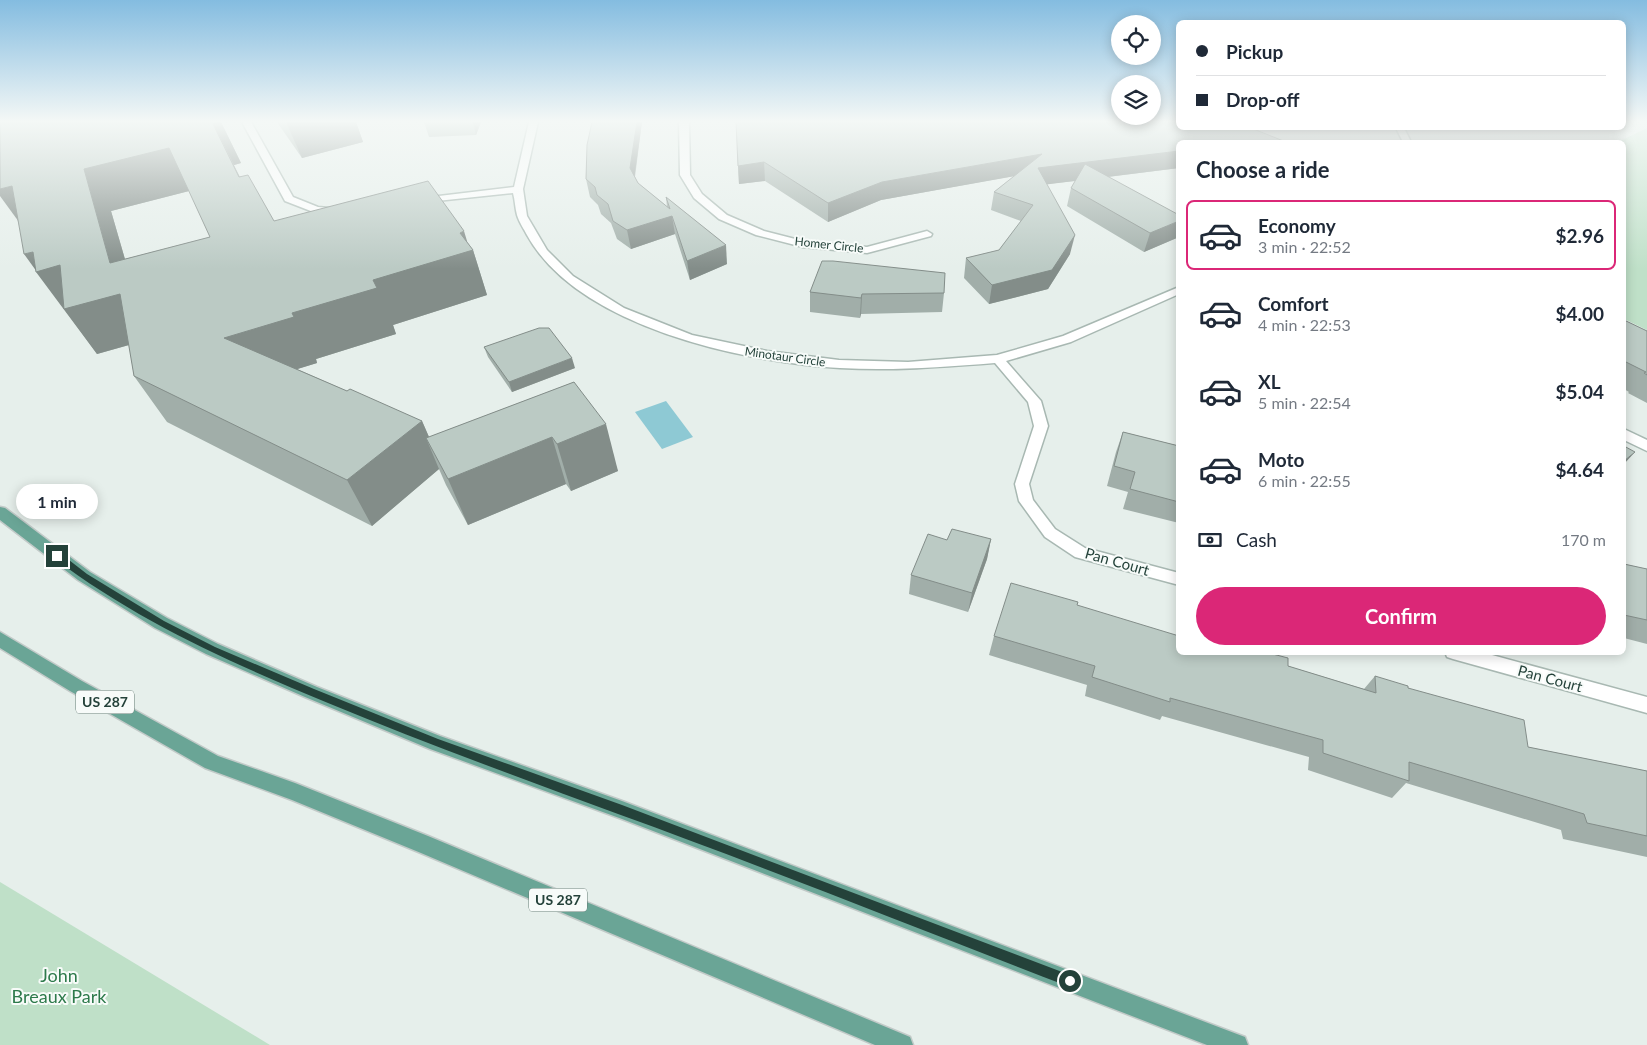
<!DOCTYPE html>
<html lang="en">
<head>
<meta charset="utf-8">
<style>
	:root { --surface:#fff; --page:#f6f6f7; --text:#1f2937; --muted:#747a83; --line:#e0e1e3; --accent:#db2777 }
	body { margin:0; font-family:Lato,sans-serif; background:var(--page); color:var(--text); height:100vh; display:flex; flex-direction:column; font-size:19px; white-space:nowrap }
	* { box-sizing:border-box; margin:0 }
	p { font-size:16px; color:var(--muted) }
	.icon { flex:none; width:28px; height:28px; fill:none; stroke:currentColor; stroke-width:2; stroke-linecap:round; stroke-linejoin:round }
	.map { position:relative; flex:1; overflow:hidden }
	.side { position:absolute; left:1176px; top:140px; width:450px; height:515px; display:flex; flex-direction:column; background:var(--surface); border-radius:8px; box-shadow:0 2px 12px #0003 }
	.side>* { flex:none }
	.banner { position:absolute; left:1176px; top:20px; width:450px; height:110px; border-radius:8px; box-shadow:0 2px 12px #0003; display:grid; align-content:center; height:110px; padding:0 20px; background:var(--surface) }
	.buttons { position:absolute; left:1111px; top:15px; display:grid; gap:10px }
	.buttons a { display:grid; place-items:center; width:50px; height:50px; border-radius:50%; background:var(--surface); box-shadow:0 2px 12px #0003; font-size:25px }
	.end { position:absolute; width:22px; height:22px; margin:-11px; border:6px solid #24423a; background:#fff; box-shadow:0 0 0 2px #fff }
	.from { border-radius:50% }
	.bubble { position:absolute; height:35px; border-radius:18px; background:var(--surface); box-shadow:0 2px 12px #0003; font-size:16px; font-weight:700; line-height:35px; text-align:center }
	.banner b { display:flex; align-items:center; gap:18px; height:48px; font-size:19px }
	.banner b+b { border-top:1px solid var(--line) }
	.banner i { width:12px; height:12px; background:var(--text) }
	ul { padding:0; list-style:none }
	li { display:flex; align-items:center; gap:15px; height:70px; margin:0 10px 8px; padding:0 10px; border:2px solid transparent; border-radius:8px }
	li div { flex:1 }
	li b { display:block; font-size:19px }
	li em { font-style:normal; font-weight:700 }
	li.current { border-color:var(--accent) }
	li>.icon { width:45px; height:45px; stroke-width:1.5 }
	h2 { padding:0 20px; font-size:22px; line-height:60px }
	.pay { display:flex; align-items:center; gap:12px; height:55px; padding:0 20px; font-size:19px }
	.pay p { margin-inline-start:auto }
	.button { display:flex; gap:10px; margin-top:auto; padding:10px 20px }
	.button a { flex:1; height:58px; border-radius:30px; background:var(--accent); color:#fff; font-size:20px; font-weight:700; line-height:58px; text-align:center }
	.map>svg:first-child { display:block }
	.green { fill:#bfe0c8 }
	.water { fill:#8ec9d4 }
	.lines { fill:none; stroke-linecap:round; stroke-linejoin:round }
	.street-casing { stroke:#a8b8b2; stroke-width:3 }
	.primary-casing { stroke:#c2cac8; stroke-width:3 }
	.street { fill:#fff; fill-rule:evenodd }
	.primary { fill:#6aa596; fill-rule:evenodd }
	.wall { fill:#a1aea9; fill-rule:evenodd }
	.shaded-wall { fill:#838d89 }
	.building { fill:#bbcac4; stroke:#838d89; fill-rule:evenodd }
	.route { fill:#24423a }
	.labels { text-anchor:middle; stroke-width:4; stroke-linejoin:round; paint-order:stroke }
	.far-street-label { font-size:12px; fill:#24423a; stroke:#f7fbf9 }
	.shield { fill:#f7fbf9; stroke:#637a73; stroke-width:1 }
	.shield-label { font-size:14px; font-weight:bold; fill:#24423a }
	.street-label { font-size:15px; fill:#24423a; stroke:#f7fbf9 }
	.near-park-label { font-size:18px; fill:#2d7a4b; stroke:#f7fbf9 }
</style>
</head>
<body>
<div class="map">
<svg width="1647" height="1045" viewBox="0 0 1647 1045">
	<rect width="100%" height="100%" fill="#e6efeb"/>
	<!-- green -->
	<g class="green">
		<path d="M1647,128V330L1624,319V142H1618Z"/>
		<path d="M0,882L270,1045H0Z"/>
	</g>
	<!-- water -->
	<path class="water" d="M666,401L693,437L662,449L635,412Z"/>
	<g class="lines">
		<!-- street casing -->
		<g class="street-casing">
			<g id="street">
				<path d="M242,122H251L293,197L318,207L341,209L342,211L341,213H316L285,201Z"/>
				<path d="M529,122H538L523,189L527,216L547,250L573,276L624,308L692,335L767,351L839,360L908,362L997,355L1063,336L1179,287V294L1071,342L1006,361L1041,401L1048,426L1029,484L1033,500L1055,529L1085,548L1179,573V585L1075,557L1045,537L1019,501L1015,484L1034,426L1028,402L995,363C943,367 892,371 840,368C743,362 578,327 527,235C524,229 519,222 517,215C515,208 515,200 513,193L418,203V199L422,198L514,187Z"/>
				<path d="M679,122H689L690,175L702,194L727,215L764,231L803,241L867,247L927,231L932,234L931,236L867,253L803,247L756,235L719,219L694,198L680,175Z"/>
				<path d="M1396,128H1404L1411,142H1403Z"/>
				<path d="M1624,429L1647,440V451L1624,440Z"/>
				<path d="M1445,652H1481L1647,697V713L1453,659L1447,657Z"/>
			</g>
		</g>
		<!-- primary casing -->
		<g class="primary-casing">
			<g id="primary">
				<path d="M0,507L5,508L90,572L167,618L218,644L317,687L440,736L622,801L1237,1034L1245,1037L1248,1045H1207L622,819L430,749L305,697L206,654L155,628L78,580L0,520Z"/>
				<path d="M0,632L82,681L218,756L295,783L428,836L910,1037L913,1045H875L421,853L292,800L205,768L70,691L0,648Z"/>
			</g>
		</g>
		<!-- street -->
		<use href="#street" class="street"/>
		<!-- primary -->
		<use href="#primary" class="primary"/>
	</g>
	<!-- wall -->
	<g class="wall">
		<path d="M0,122H221L241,163L234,165L240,177L274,221L468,243L473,250L487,295L393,325L396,334L316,359L317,363L297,369L347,391L422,421L429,437L574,382L618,471L571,491L566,484L468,525L446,485L439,469L372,526L167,422L134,376L129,345L97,354L36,270L18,222ZM189,191L210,237L125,259L111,211Z"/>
		<path d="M277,122H356L363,142L302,158Z"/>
		<path d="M424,122H481L476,135L429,137Z"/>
		<path d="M592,122H642L635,177L638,183L667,207L666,197L727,264L690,280L675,234L631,249L617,239L611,223L601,214L598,205L590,197L586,179Z"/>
		<path d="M736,122L1179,142V168L1108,177L1179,237L1144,252L1067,206L1071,188L1075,181L1047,184L1070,254L1048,289L989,304L964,278L966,258L999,250L1021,221L991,210L994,192L1014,176L881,200L828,222L765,181L739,184Z"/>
		<path d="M810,292L944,293L942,312L861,314L860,318L810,312Z"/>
		<path d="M1624,320L1647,331V403L1628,393L1629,392L1624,389Z"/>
		<path d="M484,347L575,368L512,392L488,357Z"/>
		<path d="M1123,432L1179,446V523L1123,509L1128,492L1107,486L1116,452Z"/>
		<path d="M991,539L987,559L968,612L909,594L911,575L947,540Z"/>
		<path d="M1624,564L1647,569V644L1624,638Z"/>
		<path d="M994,636L1179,652L1288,666L1364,689L1375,676L1408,688L1528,747L1647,771V857L1563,839L1561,830L1406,783L1392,798L1308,770L1309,757L1162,716L1160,720L1085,696L1087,685L989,655Z"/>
	</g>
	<!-- shaded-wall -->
	<g class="shaded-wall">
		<path d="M219,122H221L241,163L234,165L213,124Z"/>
		<path d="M286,122H356L363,142L302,158Z"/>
		<path d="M473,122H481L476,135Z"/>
		<path d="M637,122H642L633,187L630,168Z"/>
		<path d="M1225,128H1265L1223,135Z"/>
		<path d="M169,148L193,190L111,211L139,308L110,263L84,169Z"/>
		<path d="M1179,151V168L1034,186L1037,172L881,200L828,222V203L882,182L1042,154Z"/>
		<path d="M764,162L765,181L739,184L738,166Z"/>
		<path d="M12,186L27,233L0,196V189Z"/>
		<path d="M672,216L675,234L631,249L627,230Z"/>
		<path d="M1179,221V237L1144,252L1150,233Z"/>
		<path d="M464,231L470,251L473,250L487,295L393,325L396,334L316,359L317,363L252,383L224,338L373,280L460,233Z"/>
		<path d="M1075,235L1070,254L1048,289L989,304L992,285Z"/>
		<path d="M726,245L727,264L690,280L687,261Z"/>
		<path d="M33,252L120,294L150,339L97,354L36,272H37L24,254Z"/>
		<path d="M862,294L861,314L860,318L861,298Z"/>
		<path d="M572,358L575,368L512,392L509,382Z"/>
		<path d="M422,421L442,467L426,438L439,469L372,526L347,480Z"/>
		<path d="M606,424L618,471L571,491L557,444Z"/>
		<path d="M552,437L566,484L468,525L448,479Z"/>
		<path d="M1635,452L1624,464V461Z"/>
		<path d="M991,539L987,559L968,612L972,593Z"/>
	</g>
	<!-- building -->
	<g class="building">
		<path d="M0,122H219L213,124L239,177L248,175L274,221L428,181L464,231L460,233L473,250L373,280L377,288L292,313L294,317L224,338L347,391L350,389L422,421L347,480L134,376L120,294L64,309L60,265L36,272L33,252L24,254L12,186L0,189ZM169,148L210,237L110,263L84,169Z"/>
		<path d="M592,122H637L630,168L638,183L670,209L666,197L726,245L687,261L672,216L627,230L613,221L608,204L597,195L595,187L586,179L587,145Z"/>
		<path d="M736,122H1179V128H1251L1286,142H1179V151L1038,168L1075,235L1052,270L992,285L966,258L999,250L1033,205L994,192L1042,154L882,182L828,203L764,162L738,166Z"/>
		<path d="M1085,164L1179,215V221L1150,233L1071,188Z"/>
		<path d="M822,261H833L945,273L944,293L862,294L861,298L810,292Z"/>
		<path d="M1624,320L1647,331V375L1644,373L1646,372L1624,361Z"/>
		<path d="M539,328H549L572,358L509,382L484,347Z"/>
		<path d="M574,382L606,424L557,444L552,437L448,479L426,438Z"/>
		<path d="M1123,432L1179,446V502L1130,489L1135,472L1114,466Z"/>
		<path d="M1624,446L1635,452L1624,461Z"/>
		<path d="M952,529L991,539L972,593L911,575L928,534L947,540Z"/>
		<path d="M1624,564L1647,569V620L1624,615Z"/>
		<path d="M1011,583L1078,602L1077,605L1179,636V652H1265L1288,658V666L1376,693L1375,676L1408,686V688L1524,720L1528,747L1647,771V836L1587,823L1584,814L1409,762V781L1323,753V740L1170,698V702L1092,677L1095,666L994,636Z"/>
	</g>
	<!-- sky -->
	<linearGradient id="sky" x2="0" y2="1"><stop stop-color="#84bce0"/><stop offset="0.45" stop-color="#f4f8f6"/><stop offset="1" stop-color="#f4f8f6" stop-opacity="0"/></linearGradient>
	<rect width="1647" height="269" fill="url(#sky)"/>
	<!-- route -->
	<path class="route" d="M54,553H60L87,574L164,621L215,647L314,689L438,739L622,805L1070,975L1074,977L1075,981L1074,985L1070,987C919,929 770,869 618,814C521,778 424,743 328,703C231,663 137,621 54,558Z"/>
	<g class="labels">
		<!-- far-street labels -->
		<g class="far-street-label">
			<text transform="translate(829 245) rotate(6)" y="4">Homer Circle</text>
			<text transform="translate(785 357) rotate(8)" y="4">Minotaur Circle</text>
		</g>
		<!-- shield labels -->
		<g class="shield">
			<rect x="76" y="690.5" width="58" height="23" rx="4"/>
			<rect x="529" y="888.5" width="58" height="23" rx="4"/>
		</g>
		<g class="shield-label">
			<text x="105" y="707">US 287</text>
			<text x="558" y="905">US 287</text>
		</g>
		<!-- street labels -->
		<g class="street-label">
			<text transform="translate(1117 562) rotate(16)" y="5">Pan Court</text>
			<text transform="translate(1550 679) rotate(15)" y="5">Pan Court</text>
		</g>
		<!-- near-park labels -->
		<g class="near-park-label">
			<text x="59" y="982">John<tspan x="59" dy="21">Breaux Park</tspan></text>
		</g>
	</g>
</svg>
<div class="buttons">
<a><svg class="icon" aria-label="locate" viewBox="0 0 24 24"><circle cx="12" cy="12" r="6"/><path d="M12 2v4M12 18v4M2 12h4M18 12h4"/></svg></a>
<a><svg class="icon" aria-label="layers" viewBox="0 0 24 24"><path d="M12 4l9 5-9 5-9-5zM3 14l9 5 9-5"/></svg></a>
</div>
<i class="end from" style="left:1070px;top:981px"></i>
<i class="end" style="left:57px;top:556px"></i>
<div class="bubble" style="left:16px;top:484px;width:82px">1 min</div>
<div class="banner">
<b><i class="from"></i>Pickup</b>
<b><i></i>Drop-off</b>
</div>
<section class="side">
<h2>Choose a ride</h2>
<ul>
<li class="current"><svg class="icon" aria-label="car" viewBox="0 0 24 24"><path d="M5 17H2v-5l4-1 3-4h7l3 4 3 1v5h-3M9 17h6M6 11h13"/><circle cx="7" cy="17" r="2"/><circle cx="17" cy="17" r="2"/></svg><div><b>Economy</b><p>3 min · 22:52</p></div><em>$2.96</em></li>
<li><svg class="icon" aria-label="car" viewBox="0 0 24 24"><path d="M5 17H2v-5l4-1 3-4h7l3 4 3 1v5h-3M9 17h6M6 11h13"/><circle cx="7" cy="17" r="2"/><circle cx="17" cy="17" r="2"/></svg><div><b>Comfort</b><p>4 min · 22:53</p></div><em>$4.00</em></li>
<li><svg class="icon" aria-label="car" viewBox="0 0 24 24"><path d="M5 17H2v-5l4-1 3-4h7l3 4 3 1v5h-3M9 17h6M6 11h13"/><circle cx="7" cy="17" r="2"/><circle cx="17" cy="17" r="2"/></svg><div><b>XL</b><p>5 min · 22:54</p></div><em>$5.04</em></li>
<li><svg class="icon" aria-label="car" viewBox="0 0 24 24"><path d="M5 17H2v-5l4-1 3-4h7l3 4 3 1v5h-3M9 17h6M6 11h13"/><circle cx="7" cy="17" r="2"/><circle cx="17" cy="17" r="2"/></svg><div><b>Moto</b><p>6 min · 22:55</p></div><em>$4.64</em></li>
</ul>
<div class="pay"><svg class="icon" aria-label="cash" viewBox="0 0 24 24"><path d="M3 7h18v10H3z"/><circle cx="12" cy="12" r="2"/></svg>Cash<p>170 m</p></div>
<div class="button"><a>Confirm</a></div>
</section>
</div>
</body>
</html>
